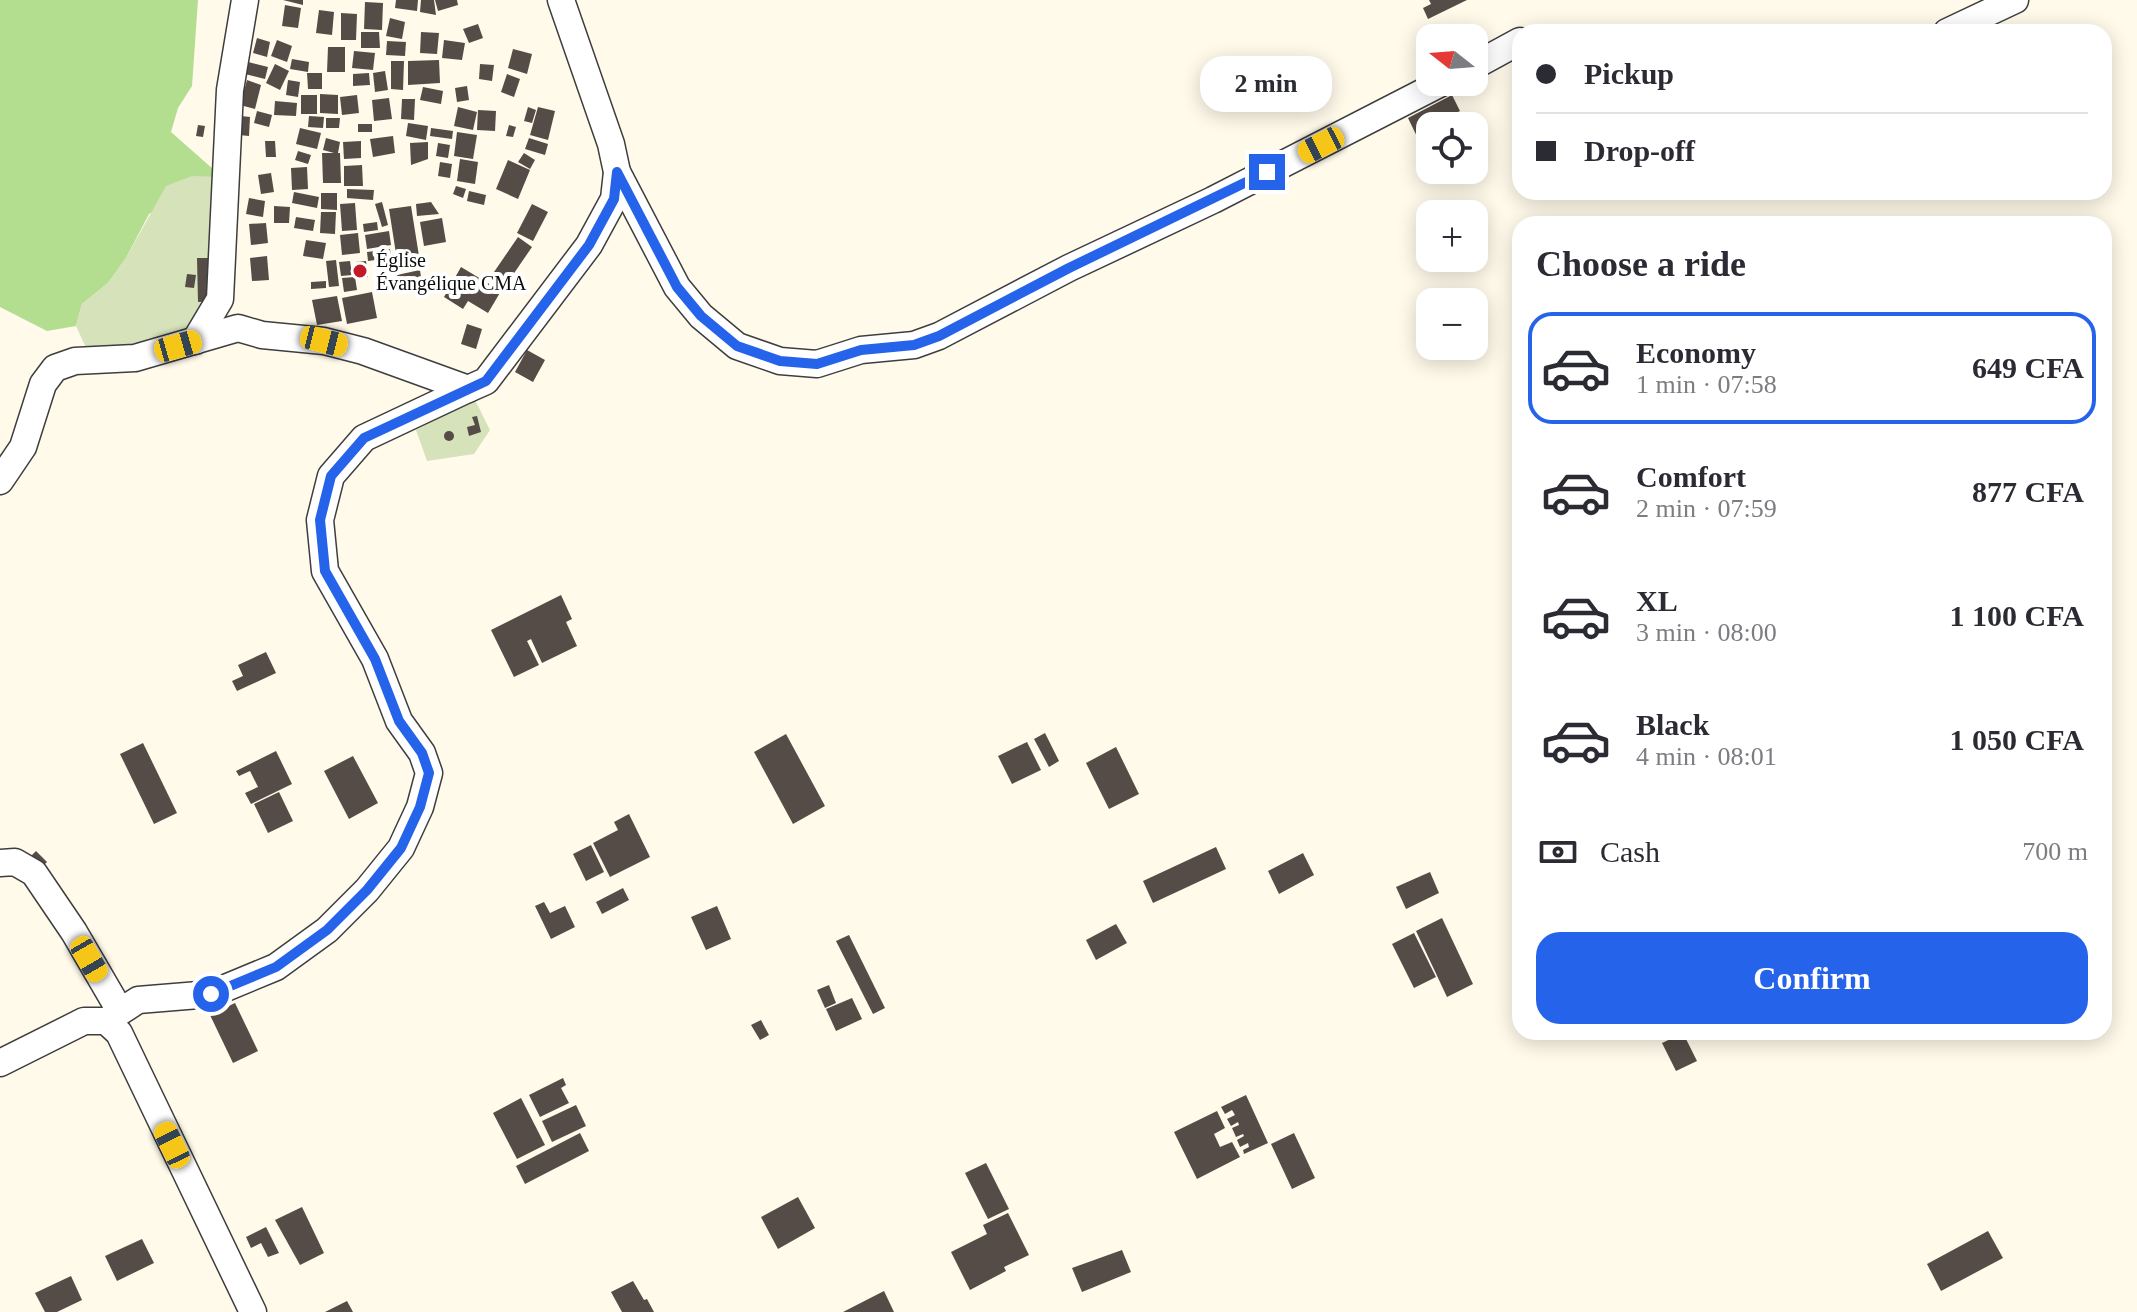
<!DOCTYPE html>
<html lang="en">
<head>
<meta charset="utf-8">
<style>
	:root { --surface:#fff; --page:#f7f7f7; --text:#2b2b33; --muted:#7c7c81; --line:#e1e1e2; --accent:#2563eb }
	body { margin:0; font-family:"Times New Roman",serif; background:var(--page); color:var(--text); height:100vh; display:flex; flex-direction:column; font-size:30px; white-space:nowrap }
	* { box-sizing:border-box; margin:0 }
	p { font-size:26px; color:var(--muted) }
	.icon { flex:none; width:44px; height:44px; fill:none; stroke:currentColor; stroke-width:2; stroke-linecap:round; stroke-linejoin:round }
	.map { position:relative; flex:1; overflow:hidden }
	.details { position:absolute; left:1512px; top:216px; width:600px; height:824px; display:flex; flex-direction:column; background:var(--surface); border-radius:24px; box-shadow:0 4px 20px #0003 }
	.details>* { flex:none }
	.hud { position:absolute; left:1512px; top:24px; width:600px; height:176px; border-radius:24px; box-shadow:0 4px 20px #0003; display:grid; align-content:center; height:176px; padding:0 24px; background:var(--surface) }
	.needle { width:52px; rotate:287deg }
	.fabs { position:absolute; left:1416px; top:24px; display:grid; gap:16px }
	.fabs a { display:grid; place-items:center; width:72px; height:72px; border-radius:16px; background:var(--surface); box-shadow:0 4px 20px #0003; font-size:40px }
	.end { position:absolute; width:36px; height:36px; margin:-18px; border:10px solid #2563eb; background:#fff; box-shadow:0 0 0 4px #fff }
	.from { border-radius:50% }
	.bubble { position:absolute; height:56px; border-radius:24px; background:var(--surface); box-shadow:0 4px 20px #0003; font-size:26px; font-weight:800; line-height:56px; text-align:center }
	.car { position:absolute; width:24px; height:48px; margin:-24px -12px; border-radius:10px; box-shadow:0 0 6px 2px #0007; background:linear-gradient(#f5c518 24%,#345 0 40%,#f5c518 0 76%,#345 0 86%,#f5c518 0) }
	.hud b { display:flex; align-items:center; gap:28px; height:76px; font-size:30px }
	.hud b+b { border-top:2px solid var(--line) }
	.hud i { width:20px; height:20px; background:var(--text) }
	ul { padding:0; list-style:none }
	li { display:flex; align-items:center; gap:24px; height:112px; margin:0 16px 12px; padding:0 8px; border:4px solid transparent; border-radius:24px }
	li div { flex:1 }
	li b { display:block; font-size:30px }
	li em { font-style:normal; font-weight:800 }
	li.on { border-color:var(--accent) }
	li>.icon { width:72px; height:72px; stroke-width:1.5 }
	h2 { padding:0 24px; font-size:36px; line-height:96px }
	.pay { display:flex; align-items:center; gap:20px; height:88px; padding:0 24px; font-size:30px }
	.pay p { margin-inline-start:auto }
	.action { display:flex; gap:16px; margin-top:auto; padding:16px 24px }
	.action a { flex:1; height:92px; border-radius:24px; background:var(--accent); color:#fff; font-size:32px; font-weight:800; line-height:92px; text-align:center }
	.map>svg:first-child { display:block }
	.forest { fill:#b4de8f }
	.cemetery { fill:#d6e2ba }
	.building { fill:#554c47 }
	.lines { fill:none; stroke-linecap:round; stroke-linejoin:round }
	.minor-casing { stroke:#3e3e3e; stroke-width:29 }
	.minor { stroke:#fff; stroke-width:26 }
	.route { stroke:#2563eb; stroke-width:10 }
	.poi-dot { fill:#c41a27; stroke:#fff; stroke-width:3 }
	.labels { text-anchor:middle; stroke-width:8; stroke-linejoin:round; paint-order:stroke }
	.poi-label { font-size:20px; fill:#0b0b0b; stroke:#fff; text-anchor:start }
</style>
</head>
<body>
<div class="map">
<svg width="2137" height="1312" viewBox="0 0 2137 1312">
	<rect width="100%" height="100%" fill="#fffaea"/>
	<!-- forest -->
	<path class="forest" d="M0,0H198L192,86L178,108L171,132L222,177L149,214L126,258L108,283L82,304L76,326L47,331L0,307Z"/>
	<!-- cemetery -->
	<g class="cemetery">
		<path d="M192,176L222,177L211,322L117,353L87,350L76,326L82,304L108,283L126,258L166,186Z"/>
		<path d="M475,400L490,430L474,454L427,461L416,430Z"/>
	</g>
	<!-- building -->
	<g class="building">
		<path d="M283,0H303V5Z"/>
		<path d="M396,0H418L417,11L395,8Z"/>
		<path d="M421,0H434L436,15L420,12Z"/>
		<path d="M435,0H457L458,5L438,11Z"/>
		<path d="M1429,0H1467L1428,19L1423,8L1431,4Z"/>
		<path d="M365,2L383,3L382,30L364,29Z"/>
		<path d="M285,5L301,8L298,28L282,26Z"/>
		<path d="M319,10L334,12L332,35L316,33Z"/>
		<path d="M341,13L357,14L356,40H341Z"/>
		<path d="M390,18L405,22L402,39L386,36Z"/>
		<path d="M478,24L483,38L469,43L463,29Z"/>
		<path d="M361,32H379L380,48H361Z"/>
		<path d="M421,32L439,33L437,54L420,53Z"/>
		<path d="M257,38L270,42L267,57L253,53Z"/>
		<path d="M277,40L292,46L287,62L271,56Z"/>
		<path d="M444,40L465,43L462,60L442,58Z"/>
		<path d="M387,41L406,42L405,56L386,55Z"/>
		<path d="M328,47H345V72H327Z"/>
		<path d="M513,49L532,54L527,74L508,68Z"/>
		<path d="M354,51L375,53L373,70L352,68Z"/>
		<path d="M292,59L309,62L308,72L290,69Z"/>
		<path d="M439,60L440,83L408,85V61Z"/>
		<path d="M391,61H404L403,90L391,89Z"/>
		<path d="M248,62L268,67L265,79L245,74Z"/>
		<path d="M275,64L289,71L280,90L266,83Z"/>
		<path d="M480,64L494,65L492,81L479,79Z"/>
		<path d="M385,71L388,90L375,92L373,73Z"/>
		<path d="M307,73H322V89H308Z"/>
		<path d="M369,73L370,85L353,86V74Z"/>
		<path d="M507,74L520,79L514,97L501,92Z"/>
		<path d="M247,80L261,85L255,109L240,105Z"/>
		<path d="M288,80L300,82L298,97L286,95Z"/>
		<path d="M467,86L469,100L457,102L455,88Z"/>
		<path d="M423,87L443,91L441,104L420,100Z"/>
		<path d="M320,94L338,95V114L320,113Z"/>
		<rect x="301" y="95" width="16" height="19"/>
		<path d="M357,95L359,113L342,115L340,97Z"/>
		<path d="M1452,95L1460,111L1452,115L1458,126H1430V151L1425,153L1408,118Z"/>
		<path d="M389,98L392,119L374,121L372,100Z"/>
		<path d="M402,99H415L414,120L401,119Z"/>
		<path d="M275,101L297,103L296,116L274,115Z"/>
		<path d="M458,107L477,112L473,130L454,126Z"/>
		<path d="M528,107L536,110L532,123L524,121Z"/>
		<path d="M538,107L555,111L548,140L530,135Z"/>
		<path d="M478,110L496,111L495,131L477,130Z"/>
		<path d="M257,111L272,115L269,127L254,123Z"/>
		<path d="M241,116L250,117L249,136L239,135Z"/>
		<path d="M309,116L324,117L323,128L308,127Z"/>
		<path d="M326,118H340L339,128H326Z"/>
		<path d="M408,123L428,126L426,140L406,136Z"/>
		<rect x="358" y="124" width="14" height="8"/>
		<path d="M198,125L205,126L203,137L196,136Z"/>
		<path d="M509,125L516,127L513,137L506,136Z"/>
		<path d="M300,128L321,133L317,149L296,144Z"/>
		<path d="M431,128L453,131L452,139L430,136Z"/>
		<path d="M457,132L477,135L473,159L454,156Z"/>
		<path d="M393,136L395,153L373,157L370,139Z"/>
		<path d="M326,138L340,142L338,153H340L341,183H323L322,153H334L323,150Z"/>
		<path d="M529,138L548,144L545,155L525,149Z"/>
		<path d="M265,141H275L276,157H266Z"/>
		<path d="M361,141V158L344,159L343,142Z"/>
		<path d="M428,142V159L411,165L410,143Z"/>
		<path d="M438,143L450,145L448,158L436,156Z"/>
		<path d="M298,151L311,155L308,164L295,160Z"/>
		<path d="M524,153L535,160L530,169L518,162Z"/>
		<path d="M460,159L478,162L475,184L457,181Z"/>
		<path d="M508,160L530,170L518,199L496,189Z"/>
		<path d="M440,162L452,164L450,178L438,176Z"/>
		<path d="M362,165L363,186H344V166Z"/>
		<path d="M307,167L308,189L292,190L291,168Z"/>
		<path d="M271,173L274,192L261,194L258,175Z"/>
		<path d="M456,186L466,189L463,198L453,194Z"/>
		<path d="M347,189L374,190L373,200L347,198Z"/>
		<path d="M469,191L486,195L484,205L467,201Z"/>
		<path d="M294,192L319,197L317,208L292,203Z"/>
		<path d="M321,193H337V210L321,209Z"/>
		<path d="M249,198L265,201L263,217L246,214Z"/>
		<path d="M382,202L388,225L382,227L375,204Z"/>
		<path d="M431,202L439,214L417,216L416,204Z"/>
		<path d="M355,203L357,230L342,231L340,204Z"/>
		<path d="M532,204L548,212L533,241L517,233Z"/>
		<path d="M274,206L290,207L289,223H274Z"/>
		<path d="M411,206L419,256L397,260L389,209Z"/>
		<path d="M321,212H336L335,234L320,233Z"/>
		<path d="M296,217L315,220L313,231L294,228Z"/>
		<path d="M442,218L446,242L424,246L420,222Z"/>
		<path d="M377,222L378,230L364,232L363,224Z"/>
		<path d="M266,223L268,243L251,245L249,224Z"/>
		<path d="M389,231L391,245L367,249L365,235Z"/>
		<path d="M358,233L360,253L342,255L340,235Z"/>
		<path d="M518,237L532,247L508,282L494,272Z"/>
		<path d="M306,240L326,243L323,259L303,256Z"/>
		<path d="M390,249L391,258L368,261L367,252Z"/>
		<path d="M267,256L269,280L252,281L250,258Z"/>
		<path d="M197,258H215L217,301L198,302Z"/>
		<path d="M1439,258H1470L1445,271Z"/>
		<path d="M336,260L339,286L329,287L326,261Z"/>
		<path d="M350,261L352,275L341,276L339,262Z"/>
		<path d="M366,261L368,277L358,279L356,262Z"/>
		<path d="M461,267L501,291L488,313L468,301L463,309L444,297Z"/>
		<path d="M420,270L422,285L400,290L397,275Z"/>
		<path d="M187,274L196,275L194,288L185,287Z"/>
		<path d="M355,277L357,290L344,292L342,278Z"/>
		<path d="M326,281V288L311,289V282Z"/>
		<path d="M372,292L377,318L347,324L342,298Z"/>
		<path d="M337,296L342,321L317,325L312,300Z"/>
		<path d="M467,324L482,329L476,349L461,344Z"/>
		<path d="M527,350L545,360L533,382L515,372Z"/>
		<path d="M477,416L481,432L469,436L467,427L475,425L472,417Z"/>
		<circle cx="449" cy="436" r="5"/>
		<path d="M561,595L572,619L566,622L577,646L542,663L531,639L527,641L539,665L514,677L491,630Z"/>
		<path d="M266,652L276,673L237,691L232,681L243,676L238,665Z"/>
		<path d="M1045,733L1059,761L1049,767L1034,739Z"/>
		<path d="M786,734L825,806L793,824L754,752Z"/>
		<path d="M1027,742L1041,770L1012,784L998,756Z"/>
		<path d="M143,743L177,813L154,824L120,754Z"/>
		<path d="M1116,747L1139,794L1109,809L1086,763Z"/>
		<path d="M276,751L292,784L251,804L245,793L258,787L250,771L239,776L236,771Z"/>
		<path d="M353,756L378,803L349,819L324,771Z"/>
		<path d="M279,792L293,821L268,833L254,804Z"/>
		<path d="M629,814L650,857L610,877L593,843L618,830L614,822Z"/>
		<path d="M591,845L604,872L586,881L573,854Z"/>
		<path d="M1216,847L1226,869L1153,903L1143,881Z"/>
		<path d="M36,851L47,862L41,868L30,857Z"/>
		<path d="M1303,853L1314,875L1279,894L1268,871Z"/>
		<path d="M1430,872L1439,893L1406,909L1396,887Z"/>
		<path d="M623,888L629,900L602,914L596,902Z"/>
		<path d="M544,902L550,913L565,906L575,927L551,939L535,906Z"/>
		<path d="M717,906L731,939L706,950L691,917Z"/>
		<path d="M1442,918L1473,984L1447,997L1416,931Z"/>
		<path d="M1116,924L1127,943L1096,960L1086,940Z"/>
		<path d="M1414,933L1436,977L1414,988L1392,944Z"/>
		<path d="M849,935L885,1008L873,1014L836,941Z"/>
		<path d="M829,985L836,1003L825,1008L817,990Z"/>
		<path d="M852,998L862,1019L836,1031L826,1009Z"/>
		<path d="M235,1003L258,1051L233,1063L210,1015Z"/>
		<path d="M761,1020L769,1035L760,1040L751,1025Z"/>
		<path d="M1683,1033L1697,1061L1676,1071L1662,1043Z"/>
		<path d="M563,1078L566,1085L561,1088L569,1103L540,1117L529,1095Z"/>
		<path d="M1246,1095L1268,1143L1244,1154L1243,1150L1249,1147L1248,1143L1240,1147L1237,1140L1244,1136L1243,1134L1236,1137L1232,1128L1239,1125L1238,1122L1231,1126L1227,1119L1235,1115L1232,1110L1225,1114L1221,1107Z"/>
		<path d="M521,1098L545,1145L517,1159L493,1113Z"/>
		<path d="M576,1105L586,1126L552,1142L542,1121Z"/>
		<path d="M1217,1111L1225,1128L1214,1134L1220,1147L1232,1142L1240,1157L1197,1179L1174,1132Z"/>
		<path d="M580,1133L589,1151L525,1184L516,1166Z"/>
		<path d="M1294,1133L1315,1178L1292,1189L1271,1144Z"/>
		<path d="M986,1163L1009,1209L988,1219L965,1173Z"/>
		<path d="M798,1197L815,1228L778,1249L761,1217Z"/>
		<path d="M302,1207L324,1253L300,1265L275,1220Z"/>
		<path d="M1008,1213L1029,1255L1004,1267L1006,1271L970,1290L951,1252L987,1234L983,1225Z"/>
		<path d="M266,1227L279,1253L268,1257L261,1243L251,1248L246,1237Z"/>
		<path d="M1988,1231L2003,1258L1941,1291L1927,1264Z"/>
		<path d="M142,1239L154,1263L117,1281L105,1256Z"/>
		<path d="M1122,1250L1131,1272L1082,1292L1072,1268Z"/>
		<path d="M71,1276L82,1300L57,1312H45L35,1293Z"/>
		<path d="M633,1281L644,1300L647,1299L654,1312H622L611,1292Z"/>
		<path d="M884,1291L894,1312H843Z"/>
		<path d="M347,1301L353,1312H325Z"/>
	</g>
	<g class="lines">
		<!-- minor casing -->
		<g class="minor-casing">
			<g id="minor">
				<path d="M1947,32L2015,0"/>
				<path d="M1474,66L1520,41"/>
				<path d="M617,172L677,287L701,316L737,346L780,361L817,364L861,350L914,345L939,336L1069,268L1213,200L1443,82"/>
				<path d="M195,341L220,299L230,90L245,0"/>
				<path d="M0,481L23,447L43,384L55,368L75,361L135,358L238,328L262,335L324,341L363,351L468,389L486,381L589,245L614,199L617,172L611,144L561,0"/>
				<path d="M0,863L15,862L34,873L74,932L120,1011"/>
				<path d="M106,1021L138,1000L211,994L276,967L327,930L367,890L401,848L420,807L429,773L422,753L399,721L375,659L325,571L320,520L331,476L364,438L468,389"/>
				<path d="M0,1063L84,1021H106L119,1033L253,1312"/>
			</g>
		</g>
		<!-- minor -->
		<use href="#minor" class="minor"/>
	</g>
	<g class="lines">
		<!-- route -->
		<path class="route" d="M211,994L276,967L327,930L367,890L401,848L420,807L429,773L422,753L399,721L375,659L325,571L320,520L331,476L364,438L486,381L589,245L614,199L617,172L677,287L701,316L737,346L780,361L817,364L861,350L914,345L939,336L1069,268L1267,172"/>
	</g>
	<!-- markers -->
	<circle class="poi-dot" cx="360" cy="271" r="8"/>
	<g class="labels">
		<!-- poi labels -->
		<g class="poi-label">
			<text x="376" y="267">Église<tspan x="376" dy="23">Évangélique CMA</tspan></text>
		</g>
	</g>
</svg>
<div class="fabs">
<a><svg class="needle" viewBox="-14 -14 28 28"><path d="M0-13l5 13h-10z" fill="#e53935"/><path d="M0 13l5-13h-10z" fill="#7c7c81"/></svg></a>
<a><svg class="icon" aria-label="locate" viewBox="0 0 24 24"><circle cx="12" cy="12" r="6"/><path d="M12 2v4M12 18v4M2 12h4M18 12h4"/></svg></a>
<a>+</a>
<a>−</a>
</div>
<i class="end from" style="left:211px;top:994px"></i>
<i class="end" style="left:1267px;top:172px"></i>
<div class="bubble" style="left:1200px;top:56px;width:132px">2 min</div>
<i class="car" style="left:1321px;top:145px;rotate:243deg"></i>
<i class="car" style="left:324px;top:341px;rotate:104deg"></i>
<i class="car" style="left:178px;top:346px;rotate:74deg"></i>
<i class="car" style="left:89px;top:959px;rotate:150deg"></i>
<i class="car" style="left:172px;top:1145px;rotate:334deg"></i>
<div class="hud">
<b><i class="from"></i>Pickup</b>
<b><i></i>Drop-off</b>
</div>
<section class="details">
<h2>Choose a ride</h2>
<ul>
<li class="on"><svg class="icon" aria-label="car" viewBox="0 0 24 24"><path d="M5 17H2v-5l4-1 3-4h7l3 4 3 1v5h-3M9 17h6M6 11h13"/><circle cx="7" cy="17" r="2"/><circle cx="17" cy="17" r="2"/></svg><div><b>Economy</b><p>1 min · 07:58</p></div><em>649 CFA</em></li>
<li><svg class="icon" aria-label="car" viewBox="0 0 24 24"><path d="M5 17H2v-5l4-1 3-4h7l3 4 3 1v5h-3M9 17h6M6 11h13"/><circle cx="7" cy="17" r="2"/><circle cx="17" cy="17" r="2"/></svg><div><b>Comfort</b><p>2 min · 07:59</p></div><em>877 CFA</em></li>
<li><svg class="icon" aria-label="car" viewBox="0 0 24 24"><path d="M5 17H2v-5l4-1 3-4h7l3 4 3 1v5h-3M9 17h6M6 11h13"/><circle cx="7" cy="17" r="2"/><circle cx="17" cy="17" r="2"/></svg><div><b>XL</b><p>3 min · 08:00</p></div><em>1 100 CFA</em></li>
<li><svg class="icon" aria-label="car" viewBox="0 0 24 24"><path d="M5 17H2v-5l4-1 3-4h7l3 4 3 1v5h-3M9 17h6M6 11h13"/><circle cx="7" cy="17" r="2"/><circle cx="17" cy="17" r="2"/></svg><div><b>Black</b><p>4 min · 08:01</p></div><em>1 050 CFA</em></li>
</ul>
<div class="pay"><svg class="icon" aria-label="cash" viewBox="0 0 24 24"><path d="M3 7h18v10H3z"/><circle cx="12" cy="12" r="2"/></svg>Cash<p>700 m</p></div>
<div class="action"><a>Confirm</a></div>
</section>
</div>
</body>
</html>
